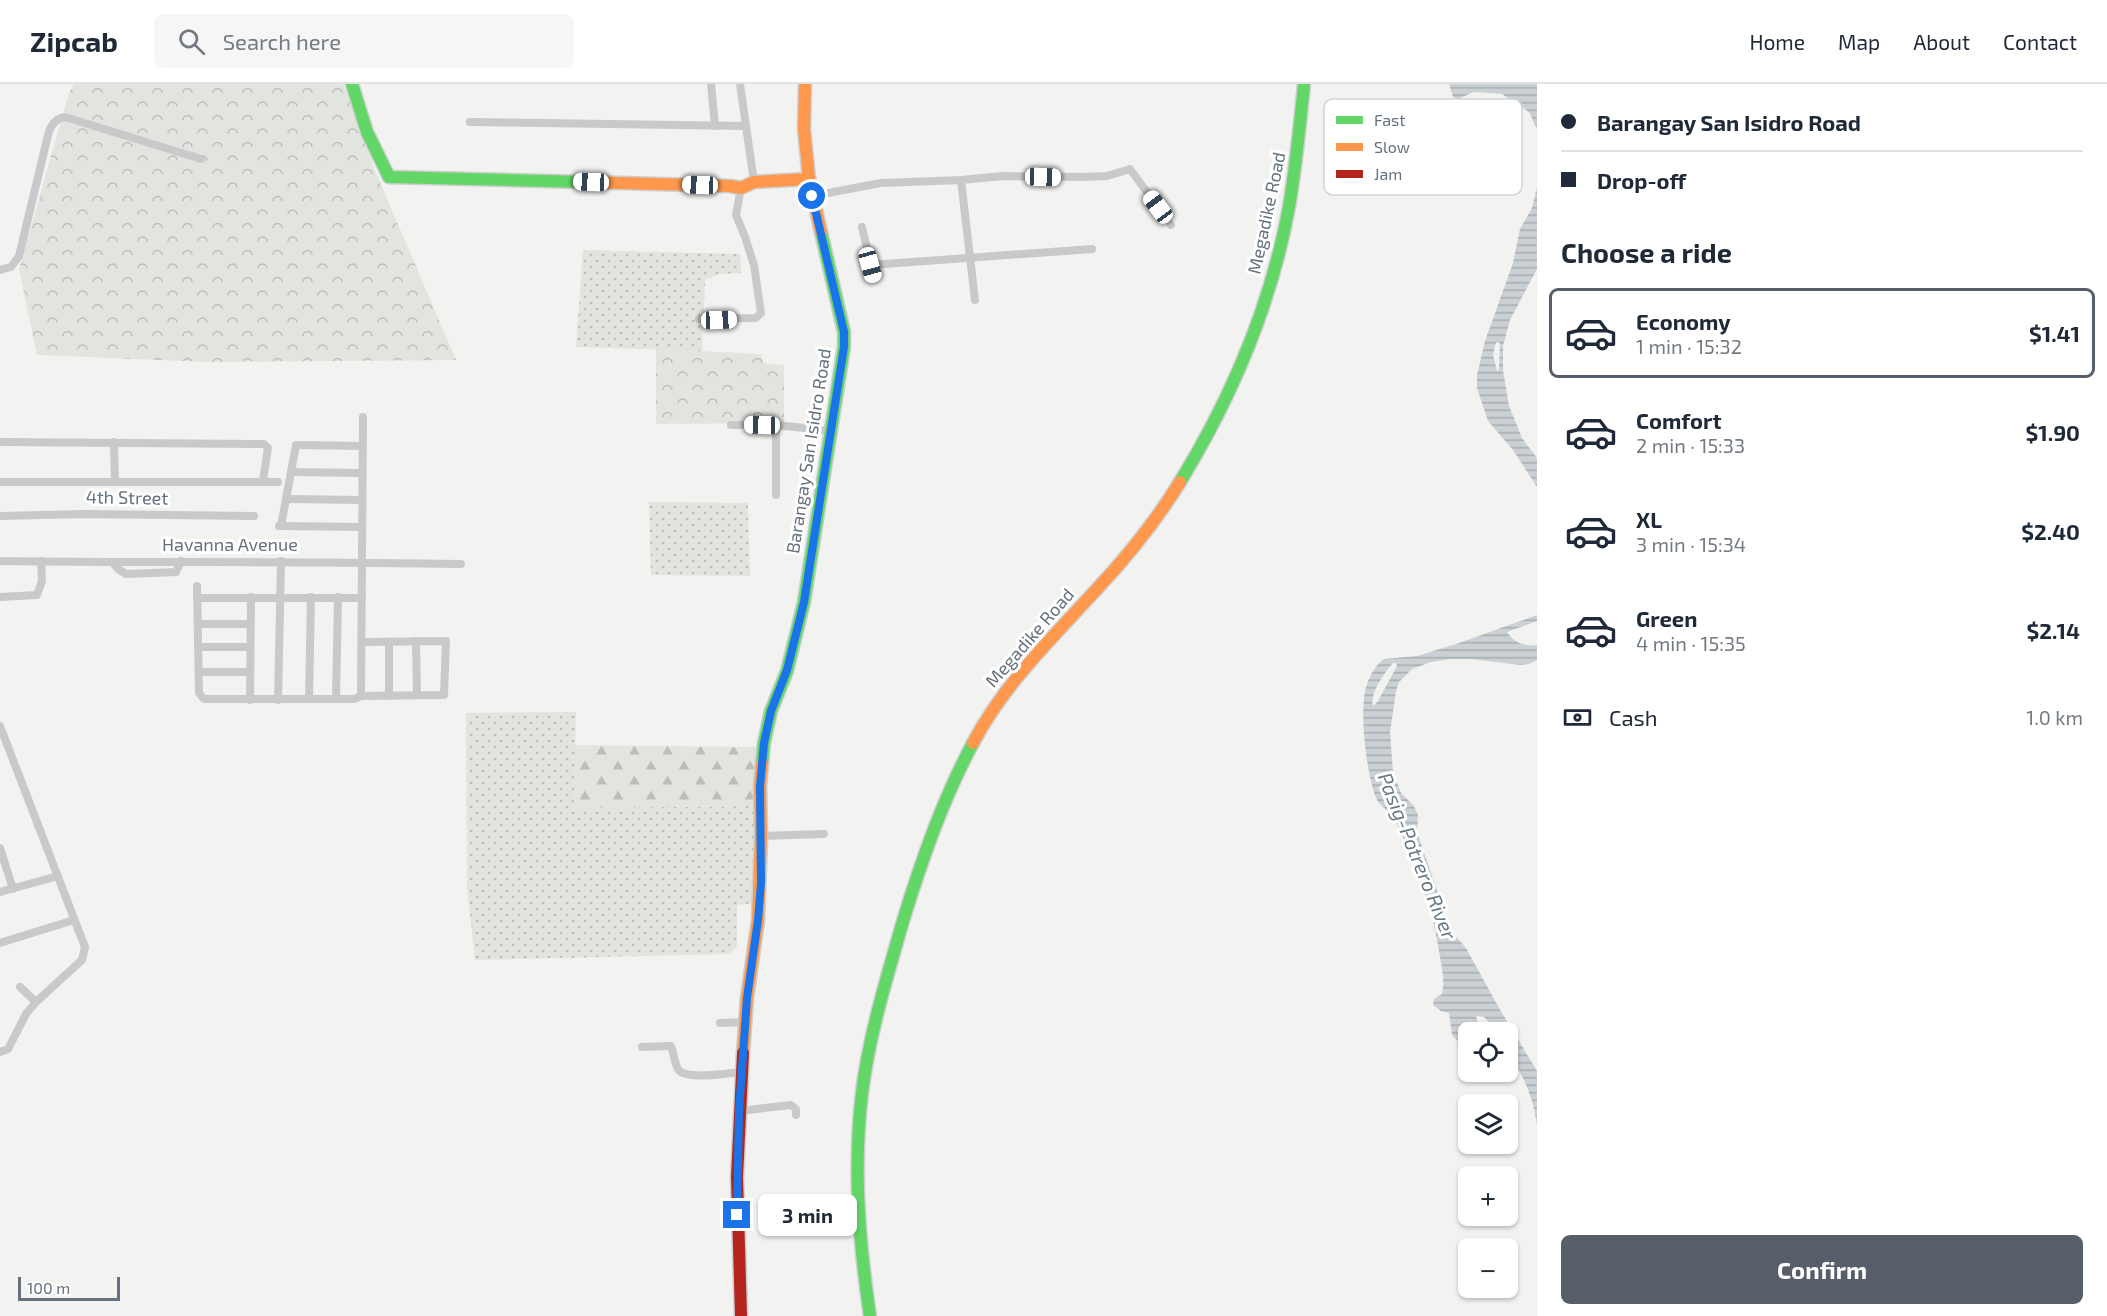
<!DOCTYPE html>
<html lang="en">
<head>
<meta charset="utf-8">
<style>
	:root { --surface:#fff; --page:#f6f6f7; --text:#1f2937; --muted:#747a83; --line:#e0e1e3; --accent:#555e69 }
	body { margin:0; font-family:"Exo 2",sans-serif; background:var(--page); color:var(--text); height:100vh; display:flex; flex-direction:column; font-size:22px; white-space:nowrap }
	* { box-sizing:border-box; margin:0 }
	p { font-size:20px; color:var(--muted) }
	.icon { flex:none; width:33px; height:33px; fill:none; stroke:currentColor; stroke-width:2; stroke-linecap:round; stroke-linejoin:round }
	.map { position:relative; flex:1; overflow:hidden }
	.sheet { display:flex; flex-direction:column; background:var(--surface); width:570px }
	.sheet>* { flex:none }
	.banner { display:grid; align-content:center; height:132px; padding:0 24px; background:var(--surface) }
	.tools { position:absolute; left:1458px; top:938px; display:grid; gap:12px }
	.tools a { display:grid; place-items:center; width:60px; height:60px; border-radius:9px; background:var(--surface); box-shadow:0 2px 4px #0004; font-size:30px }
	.scale { position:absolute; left:18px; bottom:15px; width:102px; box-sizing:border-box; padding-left:6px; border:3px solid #65717e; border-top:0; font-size:16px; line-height:21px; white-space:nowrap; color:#65717e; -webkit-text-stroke:4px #fff; paint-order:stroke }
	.end { position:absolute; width:27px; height:27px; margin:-14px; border:8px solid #1a73e8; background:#fff; box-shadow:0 0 0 3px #fff }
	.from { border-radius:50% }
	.bubble { position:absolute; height:42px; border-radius:9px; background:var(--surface); box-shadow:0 2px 4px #0004; font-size:20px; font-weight:700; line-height:42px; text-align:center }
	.car { position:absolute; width:18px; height:36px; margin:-18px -9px; border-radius:8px; box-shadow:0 0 4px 2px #0007; background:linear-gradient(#fff 24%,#345 0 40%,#fff 0 76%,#345 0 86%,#fff 0) }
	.banner b { display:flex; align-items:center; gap:21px; height:57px; font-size:22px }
	.banner b+b { border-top:2px solid var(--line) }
	.banner i { width:15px; height:15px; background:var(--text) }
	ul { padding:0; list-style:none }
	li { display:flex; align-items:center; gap:18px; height:90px; margin:0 12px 9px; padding:0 12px; border:3px solid transparent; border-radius:9px }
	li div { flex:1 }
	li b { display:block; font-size:22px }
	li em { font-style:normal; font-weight:700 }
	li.on { border-color:var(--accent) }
	li>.icon { width:54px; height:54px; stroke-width:1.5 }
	h2 { padding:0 24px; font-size:27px; line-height:72px }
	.pay { display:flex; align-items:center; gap:15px; height:66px; padding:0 24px; font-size:22px }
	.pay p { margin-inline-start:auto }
	.cta { display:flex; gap:12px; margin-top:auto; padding:12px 24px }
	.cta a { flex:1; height:69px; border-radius:9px; background:var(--accent); color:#fff; font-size:24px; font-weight:700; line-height:69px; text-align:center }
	header { display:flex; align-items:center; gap:36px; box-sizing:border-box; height:84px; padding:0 30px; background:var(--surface); border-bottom:2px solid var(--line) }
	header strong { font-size:28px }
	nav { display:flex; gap:33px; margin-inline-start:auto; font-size:21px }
	.search { width:420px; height:54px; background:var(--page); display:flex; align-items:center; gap:15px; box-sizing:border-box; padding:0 21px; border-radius:9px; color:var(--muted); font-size:22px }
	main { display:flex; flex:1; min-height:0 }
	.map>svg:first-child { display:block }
	.grass { fill:url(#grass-dots) }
	.forest { fill:url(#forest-firs) }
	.park { fill:url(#park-crowns) }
	.water { fill:url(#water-rules); fill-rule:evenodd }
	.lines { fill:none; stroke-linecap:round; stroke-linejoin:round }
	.fast-casing { stroke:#cecfcf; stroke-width:15 }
	.slow-casing { stroke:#cecfcf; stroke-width:15 }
	.jam-casing { stroke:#cecfcf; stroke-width:15 }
	.street { stroke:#c8c9ca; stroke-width:8 }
	.fast { stroke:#63d668; stroke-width:12 }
	.slow { stroke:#ff974d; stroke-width:12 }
	.jam { stroke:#b3261e; stroke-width:12 }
	.route { stroke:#1a73e8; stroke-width:8 }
	.labels { text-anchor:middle; stroke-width:6; stroke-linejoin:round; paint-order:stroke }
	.street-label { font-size:18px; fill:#65717e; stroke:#fff }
	.water-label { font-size:20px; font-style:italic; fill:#667882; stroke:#fff }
	.key { fill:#fff; stroke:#d1d4d8; stroke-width:1.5 }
	.key-label { font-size:16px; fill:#65717e }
</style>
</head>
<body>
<header>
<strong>Zipcab</strong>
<div class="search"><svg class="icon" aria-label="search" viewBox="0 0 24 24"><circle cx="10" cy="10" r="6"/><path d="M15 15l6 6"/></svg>Search here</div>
<nav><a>Home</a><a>Map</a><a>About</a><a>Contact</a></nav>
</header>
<main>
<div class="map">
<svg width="1537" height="1232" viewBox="0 0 1537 1232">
	<defs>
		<pattern id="grass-dots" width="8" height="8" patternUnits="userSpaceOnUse" patternTransform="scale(1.5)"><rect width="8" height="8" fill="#e2e5df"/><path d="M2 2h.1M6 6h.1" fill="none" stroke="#bbbeba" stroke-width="1.8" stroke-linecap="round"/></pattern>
		<pattern id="forest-firs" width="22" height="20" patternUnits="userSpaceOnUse" patternTransform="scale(1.5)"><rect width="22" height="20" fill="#e2e5df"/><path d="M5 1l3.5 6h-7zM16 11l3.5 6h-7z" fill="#bbbeba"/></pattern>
		<pattern id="park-crowns" width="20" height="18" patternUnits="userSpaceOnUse" patternTransform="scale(1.5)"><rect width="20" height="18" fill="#e2e5df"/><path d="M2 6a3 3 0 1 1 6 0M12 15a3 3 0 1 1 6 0" fill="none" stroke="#bbbeba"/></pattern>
		<pattern id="water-rules" width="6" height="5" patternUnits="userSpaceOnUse" patternTransform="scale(1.5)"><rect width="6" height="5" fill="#cad0d3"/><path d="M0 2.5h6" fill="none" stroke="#a8adb0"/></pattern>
	</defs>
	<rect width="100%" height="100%" fill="#f2f2f1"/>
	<!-- grass -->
	<g class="grass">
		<path d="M583,166L740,170L741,189L720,190L705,196L702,267L576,263Z"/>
		<path d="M649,418L748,419L750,492L651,491Z"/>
		<path d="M576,628L574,724L756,722V819L737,821V862L730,870L475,876L467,803L466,629Z"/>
	</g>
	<!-- forest -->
	<path class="forest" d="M575,661L758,663L756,722L574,724Z"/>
	<!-- park -->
	<g class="park">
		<path d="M74,0H343L374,84L456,276L208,278L37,271L19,185L69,9Z"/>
		<path d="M656,265L761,270L763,279L784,281V339L656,340Z"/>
	</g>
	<!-- water -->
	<g class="water">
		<path d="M1449,0H1537V45L1529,28L1502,10L1474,8L1458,15L1453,13Z"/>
		<path d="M1537,103V185L1510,236L1503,262V286L1509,322L1522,354L1537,374V403L1513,366L1488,337L1477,304V291L1485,257L1513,179L1520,145L1532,124ZM1496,258L1500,259L1499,286L1497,287L1493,271Z"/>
		<path d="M1537,531V537L1507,548C1513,558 1525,563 1537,561V576L1529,580L1520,581L1472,575H1450L1431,578L1412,585L1399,598L1396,607L1390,648L1393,688L1401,709L1414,722L1418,731L1417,748L1451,847L1466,864L1499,924L1537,987V1041L1533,1020L1527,1003L1508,963V948H1498L1484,933L1477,932L1476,933L1482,948H1468V962L1459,958L1452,951L1449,929L1441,927L1433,921L1434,915L1442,910C1445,898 1442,885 1440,873C1433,823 1415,778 1393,732C1388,726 1381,723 1377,716C1367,694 1361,639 1364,615C1365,602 1372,583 1384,575L1417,572L1459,559ZM1393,579H1396L1397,582L1378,617L1373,622C1370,609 1384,589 1393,579Z"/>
	</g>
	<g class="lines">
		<!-- fast casing -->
		<g class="fast-casing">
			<g id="fast">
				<path d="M352,0L367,48L389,93L583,98"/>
				<path d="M1180,398C1232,313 1271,221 1289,123C1296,82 1300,41 1304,0"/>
				<path d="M762,680L764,659L771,627L787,587L804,518L844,263V248L821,148"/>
				<path d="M870,1232C859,1158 853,1084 862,1009C869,951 887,893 903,837C922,775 943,715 973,659"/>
			</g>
		</g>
		<!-- slow casing -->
		<g class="slow-casing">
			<g id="slow">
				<path d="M805,0L804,45L809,95L821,148"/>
				<path d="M583,98L730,102L741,104L754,98L809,95"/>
				<path d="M973,659C1004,600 1052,554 1096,506C1127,473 1156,437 1180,398"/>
				<path d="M743,969L747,914L758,836L761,752L760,702L762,680"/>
			</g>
		</g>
		<!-- jam casing -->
		<g class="jam-casing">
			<path id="jam" d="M741,1232L737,1093L743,969"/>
		</g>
		<!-- street -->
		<g class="street">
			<path d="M711,0L715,42"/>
			<path d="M740,0L754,98"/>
			<path d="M470,38L746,42"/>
			<path d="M961,96L975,216"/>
			<path d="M812,112L881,99L961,96L1003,92L1083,93L1107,92L1130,85L1171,141"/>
			<path d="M862,143L874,195"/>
			<path d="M870,181L1092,165"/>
			<path d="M0,186L11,183L19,172L49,47C52,40 57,34 65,33L201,75"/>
			<path d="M699,235L756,234L761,229L754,181L745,153L736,131L741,104"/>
			<path d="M731,341H776L832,347"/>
			<path d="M776,341V411"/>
			<path d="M0,358L264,360L268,364L263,397"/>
			<path d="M114,358L115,397"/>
			<path d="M291,388L362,389"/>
			<path d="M0,398H278"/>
			<path d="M286,415L362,416"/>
			<path d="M0,432L84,430L254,432"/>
			<path d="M279,442L362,443"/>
			<path d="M281,442L296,361L362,362"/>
			<path d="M0,477C154,479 307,477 461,480"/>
			<path d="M113,479L118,485L126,490L176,488L181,477"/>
			<path d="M197,502L199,609L204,615H354L361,612L444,611L446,557L362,558"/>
			<path d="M0,513L37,511L42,497L41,477"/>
			<path d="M197,514H362"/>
			<path d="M198,540H250"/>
			<path d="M416,557L417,611"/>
			<path d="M198,563H250"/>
			<path d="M199,588H250"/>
			<path d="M361,612L363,333"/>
			<path d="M389,612V558"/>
			<path d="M309,615L311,513"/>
			<path d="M336,615L338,513"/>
			<path d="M250,616L251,513"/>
			<path d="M278,616L281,477"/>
			<path d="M0,642L85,863L82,876L36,918L26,930L8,965L0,968"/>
			<path d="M761,752L824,750"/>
			<path d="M0,764L13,805"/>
			<path d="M0,808L58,792"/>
			<path d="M0,859L74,836"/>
			<path d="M20,903L36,918"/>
			<path d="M720,939L746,938"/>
			<path d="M642,963L671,962C674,969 674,978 678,985C685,997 729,989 742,988"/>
			<path d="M739,1027L791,1021L796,1025V1031"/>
		</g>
		<!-- fast -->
		<use href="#fast" class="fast"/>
		<!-- slow -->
		<use href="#slow" class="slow"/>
		<!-- jam -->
		<use href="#jam" class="jam"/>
	</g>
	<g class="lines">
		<!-- route -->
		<path class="route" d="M737,1131L739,1027L747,914L758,836L761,799L760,702L764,659L771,627L787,586L804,518L844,263V248L812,112"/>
	</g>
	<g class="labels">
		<!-- street labels -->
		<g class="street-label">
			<text transform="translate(1267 129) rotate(-78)" y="6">Megadike Road</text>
			<text transform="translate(809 367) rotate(-81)" y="6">Barangay San Isidro Road</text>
			<text transform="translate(127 414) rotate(1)" y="6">4th Street</text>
			<text x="230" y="467">Havanna Avenue</text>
			<text transform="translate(1030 554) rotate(-49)" y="6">Megadike Road</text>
		</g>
		<!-- water labels -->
		<g class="water-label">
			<text transform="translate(1417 772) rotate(68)" y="7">Pasig-Potrero River</text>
		</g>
	</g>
	<!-- legend -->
	<rect x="1324" y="15" width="198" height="96" rx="9" class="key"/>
	<rect x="1336" y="32" width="27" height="8" fill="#63d668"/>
	<rect x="1336" y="59" width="27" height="8" fill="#ff974d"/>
	<rect x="1336" y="86" width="27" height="8" fill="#b3261e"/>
	<g class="key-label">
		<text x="1374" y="42">Fast</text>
		<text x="1374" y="69">Slow</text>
		<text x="1374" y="96">Jam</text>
	</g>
</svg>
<div class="tools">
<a><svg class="icon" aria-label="locate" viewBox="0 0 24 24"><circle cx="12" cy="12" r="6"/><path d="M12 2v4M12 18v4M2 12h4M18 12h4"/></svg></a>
<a><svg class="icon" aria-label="layers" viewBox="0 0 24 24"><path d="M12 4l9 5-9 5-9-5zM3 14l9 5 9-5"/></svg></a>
<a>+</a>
<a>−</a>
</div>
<div class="scale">100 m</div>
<i class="end from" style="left:812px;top:112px"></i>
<i class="end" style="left:737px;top:1131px"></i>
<div class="bubble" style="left:758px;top:1110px;width:99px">3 min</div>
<i class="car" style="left:1043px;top:93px;rotate:91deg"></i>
<i class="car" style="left:591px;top:98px;rotate:272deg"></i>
<i class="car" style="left:700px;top:101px;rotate:272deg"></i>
<i class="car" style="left:1158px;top:123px;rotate:323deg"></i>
<i class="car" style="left:870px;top:181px;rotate:165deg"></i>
<i class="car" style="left:719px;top:236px;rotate:88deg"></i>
<i class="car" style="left:762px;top:341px;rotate:271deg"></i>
</div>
<section class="sheet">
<div class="banner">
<b><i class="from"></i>Barangay San Isidro Road</b>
<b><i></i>Drop-off</b>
</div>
<h2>Choose a ride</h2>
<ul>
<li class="on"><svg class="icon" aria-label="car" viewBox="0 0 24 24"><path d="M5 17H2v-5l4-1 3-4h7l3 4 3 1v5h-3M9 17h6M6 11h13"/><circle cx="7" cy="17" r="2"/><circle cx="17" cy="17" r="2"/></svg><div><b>Economy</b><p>1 min · 15:32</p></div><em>$1.41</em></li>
<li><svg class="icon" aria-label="car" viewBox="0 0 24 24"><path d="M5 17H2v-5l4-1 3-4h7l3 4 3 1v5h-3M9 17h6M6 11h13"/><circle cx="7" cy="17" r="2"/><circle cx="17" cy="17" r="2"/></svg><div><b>Comfort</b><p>2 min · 15:33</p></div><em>$1.90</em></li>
<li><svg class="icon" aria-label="car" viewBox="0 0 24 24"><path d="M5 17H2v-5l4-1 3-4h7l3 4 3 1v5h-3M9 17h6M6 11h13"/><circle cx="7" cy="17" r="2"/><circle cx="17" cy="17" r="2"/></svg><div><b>XL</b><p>3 min · 15:34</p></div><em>$2.40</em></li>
<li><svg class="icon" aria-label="car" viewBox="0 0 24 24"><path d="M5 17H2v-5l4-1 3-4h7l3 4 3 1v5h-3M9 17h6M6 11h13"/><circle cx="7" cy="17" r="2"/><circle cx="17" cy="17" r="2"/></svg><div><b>Green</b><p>4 min · 15:35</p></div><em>$2.14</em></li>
</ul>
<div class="pay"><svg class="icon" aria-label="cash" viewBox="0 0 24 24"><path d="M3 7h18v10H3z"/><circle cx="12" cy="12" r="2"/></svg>Cash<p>1.0 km</p></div>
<div class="cta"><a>Confirm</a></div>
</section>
</main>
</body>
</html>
